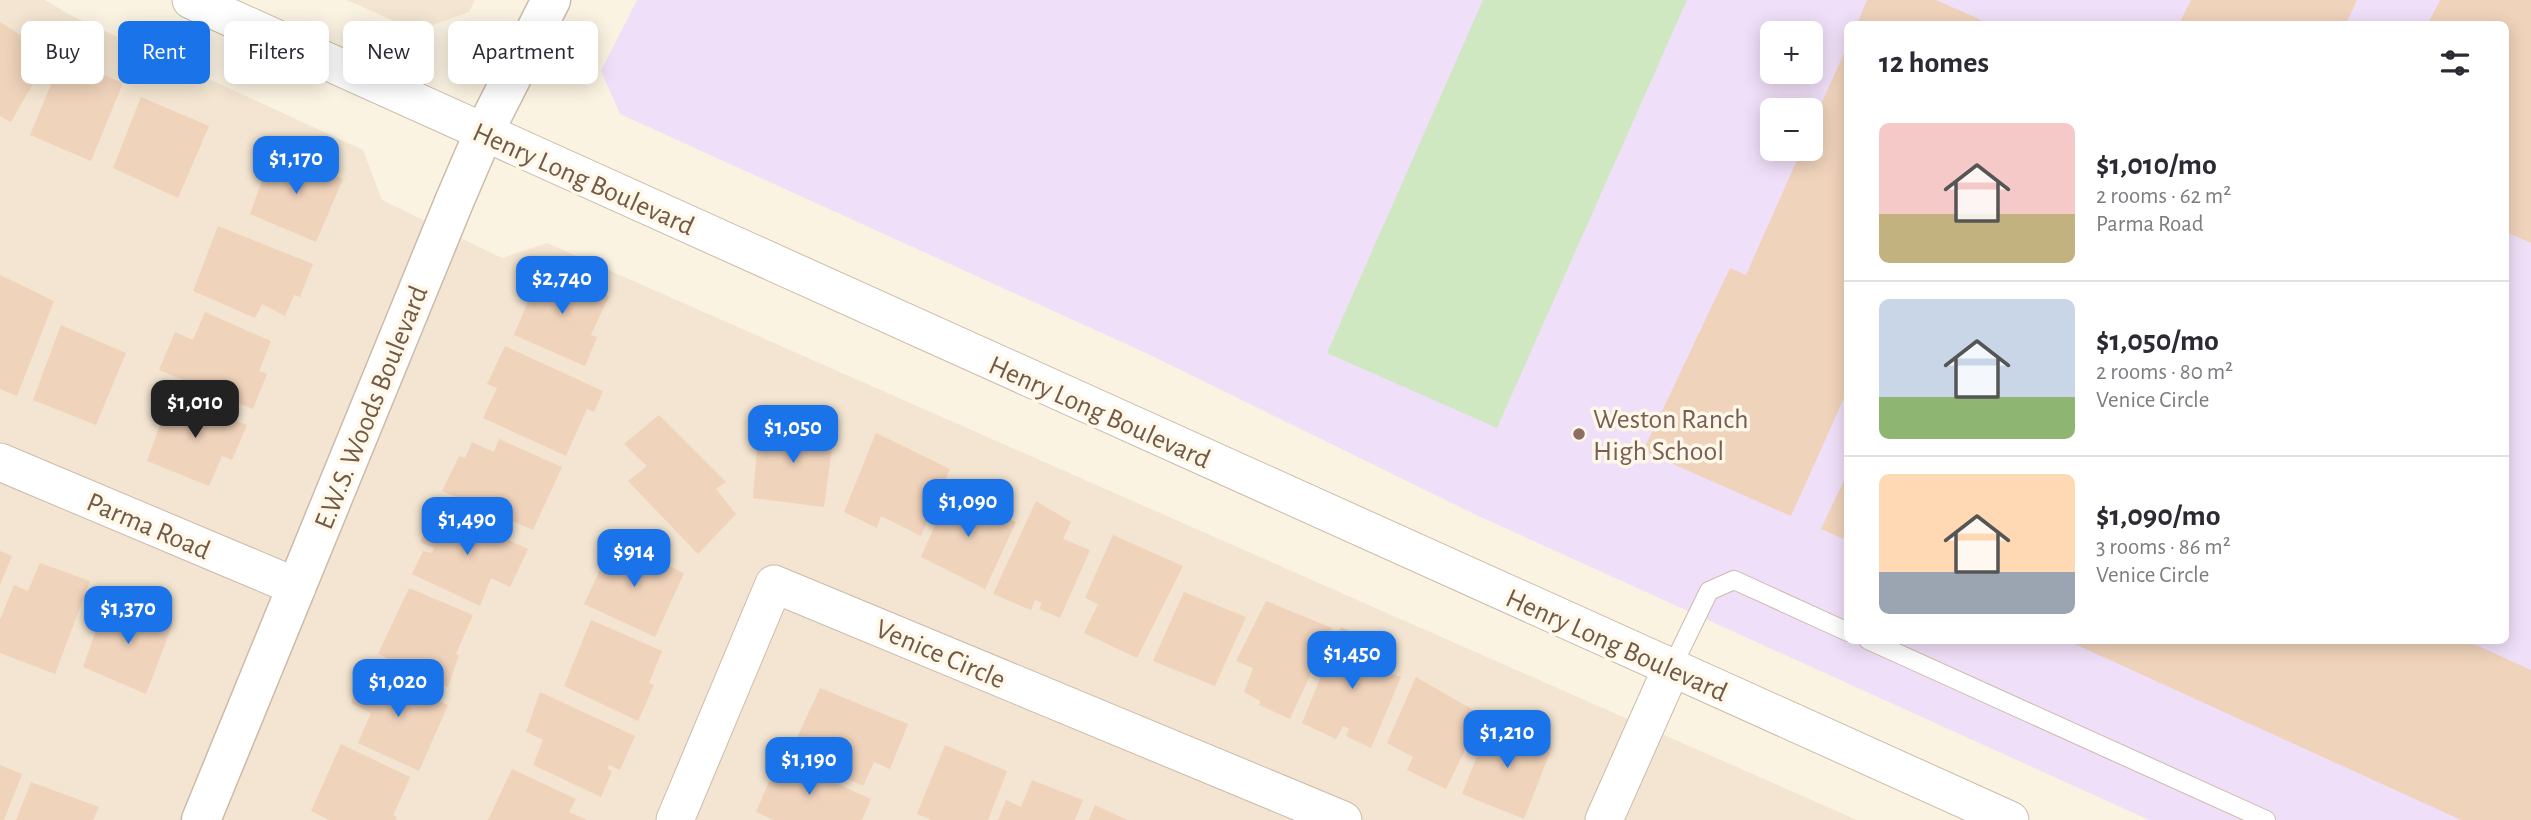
<!DOCTYPE html>
<meta charset="utf-8">
<style>
body{margin:0;font-family:"Alegreya Sans",sans-serif;background:#f7f7f7;color:#2b2b33;height:100vh;display:flex;flex-direction:column;font-size:26px;white-space:nowrap}
*{box-sizing:border-box;margin:0}
p{font-size:23px;color:#7c7c81}
.icon{flex:none;width:38px;height:38px;fill:none;stroke:currentColor;stroke-width:2;stroke-linecap:round;stroke-linejoin:round}
.map{position:relative;flex:1;overflow:hidden}
.side{position:absolute;left:1844px;top:21px;width:665px;height:623px;display:flex;flex-direction:column;background:#fff;border-radius:10px;box-shadow:0 4px 18px #0003}
.side>*{flex:none}
.banner{position:absolute;left:21px;top:21px;width:665px;height:63px;display:flex;gap:14px}
.controls{position:absolute;left:1760px;top:21px;display:grid;gap:14px}
.controls a{display:grid;place-items:center;width:63px;height:63px;border-radius:10px;background:#fff;box-shadow:0 4px 18px #0003;font-size:35px}
.price{position:absolute;translate:-50% -60px;padding:0 16px;border-radius:14px;background:#1a73e8;color:#fff;font-size:23px;line-height:46px;filter:drop-shadow(0 2px 4px #0008)}
.price::after{content:'';position:absolute;left:50%;top:42px;width:21px;height:16px;margin-left:-10px;background:inherit;clip-path:polygon(0 0,100% 0,50% 100%)}
.price.current{background:#222;color:#fff}
ul{padding:0;list-style:none}
li{display:flex;align-items:center;gap:21px;height:175px;padding:0 35px}
li+li{border-top:2px solid #e1e1e2}
li span{display:grid;place-items:center;flex:none;width:196px;height:140px;border-radius:10px;color:#555}
li>.icon{margin-inline-start:auto}
span .icon{width:84px;height:84px;fill:#fffc;stroke-width:1}
li b{font-size:30px}
h2{display:flex;justify-content:space-between;align-items:center;height:84px;padding:0 35px;font-size:30px}
.tag{padding:0 24px;border-radius:10px;background:#fff;box-shadow:0 4px 18px #0003;font-size:24px;line-height:63px}
.tag.current{background:#1a73e8;color:#fff}
.map>svg:first-child{display:block}
.residential{fill:#f3e5d1}
.education{fill:#f0dff8;fill-rule:evenodd}
.green{fill:#cfe8c1}
.building{fill:#f0d3bb}
.lines{fill:none;stroke-linecap:round;stroke-linejoin:round}
.service-casing{stroke:#ccbba9;stroke-width:20}
.minor-casing{stroke:#ccbba9;stroke-width:39}
.tertiary-casing{stroke:#ccbba9;stroke-width:41}
.service{stroke:#fff;stroke-width:18}
.minor{stroke:#fff;stroke-width:37}
.tertiary{stroke:#fff;stroke-width:38}
.education-dot{fill:#8d6e63;stroke:#fff7e8;stroke-width:2.5}
.labels{text-anchor:middle;stroke-width:7;stroke-linejoin:round;paint-order:stroke}
.street-label{font-size:28px;fill:#725a49;stroke:#fff7e8}
.education-label{font-size:28px;fill:#785e54;stroke:#fff7e8;text-anchor:start}
</style>
<div class="map">
<svg width="2531" height="820" viewBox="0 0 2531 820">
<rect width="100%" height="100%" fill="#fbf3e2"/>
<g class="residential">
<path d="M0,0H45L70,15L363,150L382,200L502,258L547,243L1857,820H0Z"/>
<path d="M347,0H475L469,12L416,31Z"/>
</g>
<path class="education" d="M637,0H2531V820H2149L1474,514L1148,354L620,114L601,71ZM1848,24H2506V640H1848ZM1773,33H1811V72H1773ZM1773,110H1811V149H1773Z"/>
<path class="green" d="M1483,0H1687L1497,428L1327,353Z"/>
<g class="building">
<path d="M1867,0H1936L1990,24H1857Z"/>
<path d="M2191,0H2357L2346,24H2179Z"/>
<path d="M2440,0H2531V243L2506,232V24H2428Z"/>
<path d="M0,22L50,54L11,122L0,116Z"/>
<path d="M1848,44V389L1791,516L1643,451L1730,268L1746,275L1802,149H1811V127Z"/>
<path d="M90,69L123,83L91,161L30,135L57,70L85,81Z"/>
<path d="M141,97L209,126L178,198L113,168Z"/>
<path d="M273,150L343,179L316,242L250,214Z"/>
<path d="M218,226L313,264L300,297L294,295L285,316L262,304L255,318L193,291Z"/>
<path d="M542,267L609,296L591,335L597,337L585,366L514,335Z"/>
<path d="M0,275L54,301L17,396L0,389Z"/>
<path d="M205,312L271,341L259,371L267,374L253,409L159,370L175,332L193,340Z"/>
<path d="M61,325L126,353L96,425L33,400Z"/>
<path d="M505,346L603,391L594,412L587,409L566,456L483,418L497,388L487,384Z"/>
<path d="M171,395L247,425L232,460L222,456L209,486L147,461Z"/>
<path d="M659,415L726,482L716,489L736,514L698,554L628,481L647,466L624,444Z"/>
<path d="M759,426L834,432L824,507L753,498Z"/>
<path d="M876,433L950,469L921,536L881,516L877,528L844,512Z"/>
<path d="M499,439L562,467L533,530L442,491L459,456L465,458L472,442L494,452Z"/>
<path d="M1848,472V541L1821,529Z"/>
<path d="M951,489L1016,522L985,589L921,557Z"/>
<path d="M1036,501L1071,522L1063,539L1090,550L1060,618L1039,609L1042,603L1035,600L1031,610L993,594Z"/>
<path d="M437,507L528,549L510,587L491,578L480,606L412,574L423,551L432,553L434,548L420,542Z"/>
<path d="M1113,535L1183,566L1137,658L1084,633L1098,604L1085,598Z"/>
<path d="M614,540L684,573L655,637L584,604Z"/>
<path d="M0,551L12,556L0,585Z"/>
<path d="M40,563L90,581L55,674L0,653V620L14,585L28,591Z"/>
<path d="M409,588L473,615L456,654L459,655L448,687L378,654Z"/>
<path d="M1184,592L1246,617L1215,686L1153,661Z"/>
<path d="M107,599L173,623L146,694L83,667Z"/>
<path d="M1266,601L1332,628L1290,719L1259,705L1260,701L1244,692L1253,668L1236,661Z"/>
<path d="M591,620L662,651L649,683L654,685L638,721L564,686Z"/>
<path d="M1341,627L1383,647L1375,667L1401,677L1371,748L1346,736L1349,729L1343,726L1336,739L1302,723Z"/>
<path d="M2066,640H2465L2531,670V820H2461Z"/>
<path d="M364,669L448,705L419,771L358,743L371,713L351,703Z"/>
<path d="M1416,677L1482,715L1446,789L1407,770L1413,757L1387,743Z"/>
<path d="M820,688L908,724L890,769L874,762L863,786L790,753Z"/>
<path d="M540,692L635,736L620,770L609,765L607,769L612,771L601,797L533,765L543,740L526,732Z"/>
<path d="M1491,721L1552,747L1524,819L1462,794Z"/>
<path d="M341,744L410,777L393,816L397,817L396,820H329L311,811Z"/>
<path d="M945,745L1007,771L988,820H931L917,814Z"/>
<path d="M779,758L871,799L862,820H773L756,812Z"/>
<path d="M0,765L22,774L4,820H0Z"/>
<path d="M512,769L576,799L569,812L587,820H488Z"/>
<path d="M1032,780L1083,800L1075,820H998L1006,800L1021,807Z"/>
<path d="M31,782L99,807L93,820H16Z"/>
<path d="M1095,805L1127,820H1089Z"/>
</g>
<g class="lines">
<g class="service-casing">
<g id="service">
<path d="M1868,640L2266,820"/>
<path d="M1672,667L1709,591L1734,580L1848,632"/>
</g>
</g>
<g class="minor-casing">
<g id="minor">
<path d="M191,0L2010,820"/>
<path d="M0,462L297,587"/>
<path d="M675,820L774,584L1343,820"/>
<path d="M1604,820L1672,667"/>
</g>
</g>
<g class="tertiary-casing">
<path id="tertiary" d="M201,820L454,202L484,132L551,0"/>
</g>
<use href="#service" class="service"/>
<use href="#minor" class="minor"/>
<use href="#tertiary" class="tertiary"/>
</g>
<circle class="education-dot" cx="1579" cy="434" r="7"/>
<g class="labels">
<g class="street-label">
<text transform="translate(584 178) rotate(24)" y="10">Henry Long Boulevard</text>
<text transform="translate(370 407) rotate(-68)" y="10">E.W.S. Woods Boulevard</text>
<text transform="translate(1100 411) rotate(24)" y="10">Henry Long Boulevard</text>
<text transform="translate(149 525) rotate(23)" y="10">Parma Road</text>
<text transform="translate(1617 644) rotate(24)" y="10">Henry Long Boulevard</text>
<text transform="translate(941 653) rotate(23)" y="10">Venice Circle</text>
</g>
<g class="education-label">
<text x="1593" y="428">Weston Ranch<tspan x="1593" dy="32">High School</tspan></text>
</g>
</g>
</svg>
<div class="controls">
<a>+</a>
<a>−</a>
</div>
<b class="price" style="left:296px;top:196px">$1,170</b>
<b class="price" style="left:562px;top:316px">$2,740</b>
<b class="price current" style="left:195px;top:440px">$1,010</b>
<b class="price" style="left:793px;top:465px">$1,050</b>
<b class="price" style="left:968px;top:539px">$1,090</b>
<b class="price" style="left:467px;top:557px">$1,490</b>
<b class="price" style="left:634px;top:589px">$914</b>
<b class="price" style="left:128px;top:646px">$1,370</b>
<b class="price" style="left:1352px;top:691px">$1,450</b>
<b class="price" style="left:398px;top:719px">$1,020</b>
<b class="price" style="left:1507px;top:770px">$1,210</b>
<b class="price" style="left:809px;top:797px">$1,190</b>
<div class="banner">
<a class="tag">Buy</a>
<a class="tag current">Rent</a>
<a class="tag">Filters</a>
<a class="tag">New</a>
<a class="tag">Apartment</a>
</div>
<section class="side">
<h2>12 homes<svg class="icon" aria-label="filters" viewBox="0 0 24 24"><path d="M4 7h16M4 17h16"/><circle cx="9" cy="7" r="2"/><circle cx="15" cy="17" r="2"/></svg></h2>
<ul>
<li><span style="background:linear-gradient(#f6c9c9 65%,#c2b280 0)"><svg class="icon" aria-label="home" viewBox="0 0 24 24"><path d="M3 11l9-7 9 7M6 9v11h12V9"/></svg></span><div><b>$1,010/mo</b><p>2 rooms · 62 m²</p><p>Parma Road</p></div></li>
<li><span style="background:linear-gradient(#c9d6e8 70%,#8fb573 0)"><svg class="icon" aria-label="home" viewBox="0 0 24 24"><path d="M3 11l9-7 9 7M6 9v11h12V9"/></svg></span><div><b>$1,050/mo</b><p>2 rooms · 80 m²</p><p>Venice Circle</p></div></li>
<li><span style="background:linear-gradient(#ffd9b3 70%,#9aa5b1 0)"><svg class="icon" aria-label="home" viewBox="0 0 24 24"><path d="M3 11l9-7 9 7M6 9v11h12V9"/></svg></span><div><b>$1,090/mo</b><p>3 rooms · 86 m²</p><p>Venice Circle</p></div></li>
</ul>
</section>
</div>
